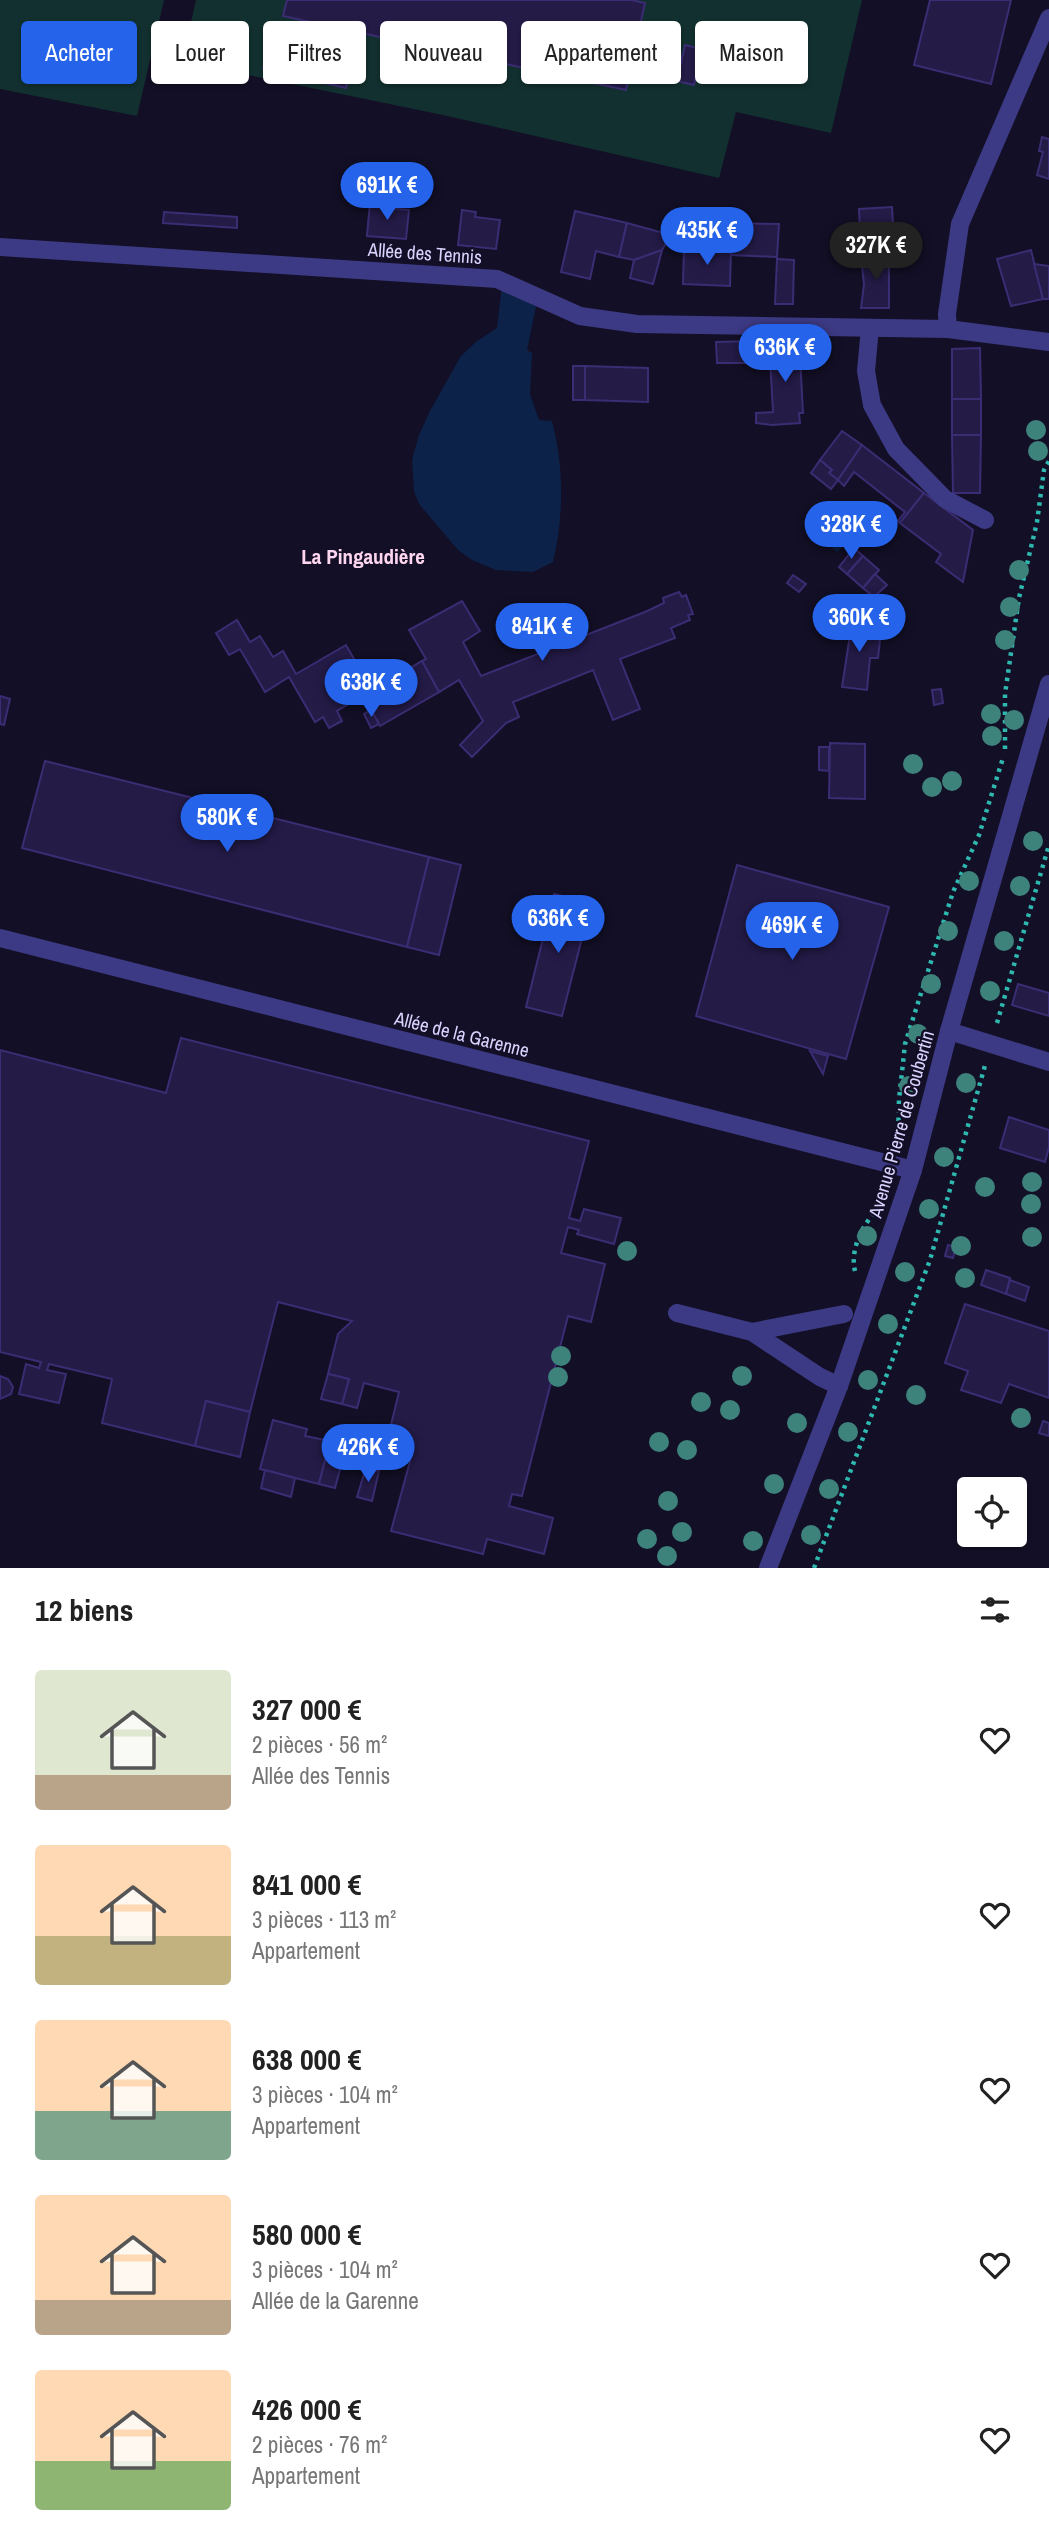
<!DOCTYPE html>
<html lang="fr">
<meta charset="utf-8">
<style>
body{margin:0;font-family:"Archivo Narrow",sans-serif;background:#f2f2f2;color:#222;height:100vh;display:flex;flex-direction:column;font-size:26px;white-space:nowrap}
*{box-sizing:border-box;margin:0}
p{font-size:23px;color:#767676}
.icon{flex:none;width:38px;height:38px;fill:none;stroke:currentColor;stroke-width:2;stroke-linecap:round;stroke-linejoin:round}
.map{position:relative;height:1568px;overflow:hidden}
.side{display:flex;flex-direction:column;background:#fff;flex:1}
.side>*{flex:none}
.top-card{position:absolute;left:21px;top:21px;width:1008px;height:63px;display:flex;gap:14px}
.buttons{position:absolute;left:957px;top:1477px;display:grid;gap:14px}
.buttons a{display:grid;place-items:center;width:70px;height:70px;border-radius:7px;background:#fff;box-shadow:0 2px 5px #0004;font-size:35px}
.price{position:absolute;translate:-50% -60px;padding:0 16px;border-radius:24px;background:#2563eb;color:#fff;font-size:23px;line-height:46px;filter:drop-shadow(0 2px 4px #0008)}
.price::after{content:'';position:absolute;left:50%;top:42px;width:21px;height:16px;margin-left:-10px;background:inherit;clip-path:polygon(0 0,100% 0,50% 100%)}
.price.active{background:#222;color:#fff}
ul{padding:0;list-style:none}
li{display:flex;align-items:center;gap:21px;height:175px;padding:0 35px}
li span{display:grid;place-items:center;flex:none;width:196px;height:140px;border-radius:7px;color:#555}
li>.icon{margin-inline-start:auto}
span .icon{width:84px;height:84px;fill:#fffc;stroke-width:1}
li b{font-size:30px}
h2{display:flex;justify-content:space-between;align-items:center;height:84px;padding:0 35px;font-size:30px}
.tag{padding:0 24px;border-radius:7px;background:#fff;box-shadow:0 2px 5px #0004;font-size:24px;line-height:63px}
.tag.active{background:#2563eb;color:#fff}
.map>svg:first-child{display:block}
.green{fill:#12302f}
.water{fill:#0c2248}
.building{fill:#241b47;stroke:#3b2d73;stroke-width:2}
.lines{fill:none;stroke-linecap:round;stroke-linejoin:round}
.path{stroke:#2fb8b0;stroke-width:4.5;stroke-dasharray:3.5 5;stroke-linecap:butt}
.minor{stroke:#3d3a85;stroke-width:18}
.tree{fill:#3d827b}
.labels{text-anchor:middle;stroke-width:5;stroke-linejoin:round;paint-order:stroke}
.street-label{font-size:19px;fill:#d9d4ff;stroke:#130f26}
.neighbourhood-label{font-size:21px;font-weight:bold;fill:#ffd6f0;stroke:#130f26}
</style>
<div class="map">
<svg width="1049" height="1568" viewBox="0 0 1049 1568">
<rect width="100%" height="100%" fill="#130f26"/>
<g class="green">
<path d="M0,0H164L137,116L0,89Z"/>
<path d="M196,0H862L831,133L736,112L719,178L443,115L219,69L222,58L185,49Z"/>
</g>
<g class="water">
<path d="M502,286L537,302L527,350L532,353L530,394L539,420L552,421C564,466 564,517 553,562L533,572L496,570L472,560L458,550L419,504L414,491L412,460L419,435L430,411L461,356L477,341L497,328Z"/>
<path d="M824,519L849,540L837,552L813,531Z"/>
</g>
<g class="building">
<path d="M287,0H631L645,3L626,90L283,16Z"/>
<path d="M930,0H1011L991,84L914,65Z"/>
<path d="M685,45L702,49L694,85L677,81Z"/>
<path d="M268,47L351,65L346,88L263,69Z"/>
<path d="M1042,137L1049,139V179L1037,175L1043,152L1039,151Z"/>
<path d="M370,202H384V208L409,210L406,239L367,236Z"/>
<path d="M892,207L895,255L861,257L859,209Z"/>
<path d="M462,210L476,212L475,217L500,220L496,249L458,245Z"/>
<path d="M575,211L627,223L619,257L596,251L590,279L561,272Z"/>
<path d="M164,212L237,217V228L163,223Z"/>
<path d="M627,223L671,235L662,250L634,260L619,257Z"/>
<path d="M732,223L779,224L777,257L731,255Z"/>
<path d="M684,249L731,250L730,286L683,284Z"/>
<path d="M662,250L653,284L630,278L634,260Z"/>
<path d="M1031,250L1043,299L1011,306L997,259Z"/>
<path d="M889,255V308H861L864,284L861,257Z"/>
<path d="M777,259L794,260L793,304H775Z"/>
<path d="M1034,264L1049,266V299H1043Z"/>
<path d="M799,338L803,413H799L800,423L772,425L756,423V413L773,412L769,340Z"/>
<path d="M751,341L752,363H717L716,342Z"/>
<path d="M980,348L981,399H952V349Z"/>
<rect x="573" y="366" width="12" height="34"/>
<path d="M585,366L648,368V402L585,400Z"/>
<rect x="952" y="399" width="29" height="36"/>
<path d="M842,431L862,445L838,480L829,473L832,470L820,460Z"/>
<path d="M952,435H981L980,493H953Z"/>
<path d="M862,445L924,493L900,523L898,521L905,512L854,472L844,486L838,480Z"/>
<path d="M820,460L832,470L829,473L838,480L831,489L811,473Z"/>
<path d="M924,493L973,530L963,582L936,562L941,554L900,523Z"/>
<path d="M854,548L863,556L847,574L839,567Z"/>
<path d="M863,556L879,570L863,588L847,574Z"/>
<path d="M875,574L887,585L874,597L863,588Z"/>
<path d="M793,575L806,584L799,592L787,583Z"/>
<path d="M679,592L682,597L686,595L693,614L688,615L690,620L671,628L675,638L620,659L640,709L613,720L593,670L513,702L519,717L506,723L472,757L460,745L483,721L459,680L439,692L422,661L426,659L409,630L462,601L480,631L463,642L481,676L645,612L664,603L663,598Z"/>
<path d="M860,614L873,632V639L880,640L878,658H870L867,690L842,687L850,635L844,628Z"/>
<path d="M237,620L250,642L260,636L273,657L283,651L296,674L346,645L372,690L337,711L342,721L329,728L323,717L315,722L289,677L265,692L240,649L229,655L216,633Z"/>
<path d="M422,661L439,692L380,726L363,696Z"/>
<path d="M941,689L943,703L934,705L932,690Z"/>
<path d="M0,696L10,699L4,725L0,724Z"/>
<path d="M371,710L379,724L371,728L364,714Z"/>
<path d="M830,743L865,744V799L829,798Z"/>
<path d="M819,747H829V771L819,770Z"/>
<path d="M45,761L429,857L407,947L22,848Z"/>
<path d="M429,857L461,865L439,955L407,947Z"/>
<path d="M737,865L889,907L846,1059L696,1016Z"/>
<path d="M554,894L591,903L562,1016L526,1007Z"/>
<path d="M1018,984L1049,993V1016L1012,1005Z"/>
<path d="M181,1038L589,1141L569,1218L580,1221L584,1209L621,1218L614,1244L577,1234L579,1230L568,1227L561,1253L605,1264L591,1322L568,1316L522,1496L512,1494L509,1506L553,1518L544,1554L487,1539L483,1554L391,1531L412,1454L373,1443L376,1425L390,1429L399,1392L364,1383L357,1408L342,1404L349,1379L328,1374L338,1334L352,1321L278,1302L250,1412L206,1401L195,1446L102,1423L112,1379L49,1364L47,1370L66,1374L59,1403L19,1394L26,1364L39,1368L41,1362L0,1352V1050L166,1093Z"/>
<path d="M810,1051L828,1056L823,1074Z"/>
<path d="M1009,1117L1049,1130V1147L1045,1162L1000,1148Z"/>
<path d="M948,1245L956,1247L953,1258L945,1256Z"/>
<path d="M986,1270L1010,1278L1006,1294L981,1285Z"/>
<path d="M1010,1280L1029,1287L1025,1301L1006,1294Z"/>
<path d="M965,1304L1049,1331V1398L1009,1384L1001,1403L961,1390L968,1371L945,1363Z"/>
<path d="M328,1374L349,1379L342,1404L321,1399Z"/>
<path d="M0,1376L8,1379L13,1387L11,1394L0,1399Z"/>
<path d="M206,1401L250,1412L240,1457L195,1446Z"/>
<path d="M273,1420L307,1429L305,1436L330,1441L319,1484L260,1469Z"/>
<path d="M1043,1421L1049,1423V1436L1039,1433Z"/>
<path d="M330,1441L346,1446L335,1488L319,1484Z"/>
<path d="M366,1467L379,1471L372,1501L357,1497Z"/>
<path d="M265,1470L295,1478L291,1497L261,1488Z"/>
</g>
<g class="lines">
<g class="path">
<path d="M1005,749V694L1019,598L1037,522L1044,470L1049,461"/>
<path d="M997,1023L1049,845"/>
<path d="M898,1138L899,1100L905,1044L953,892L979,835L1003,758"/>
<path d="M855,1271C850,1251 861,1228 874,1213"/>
<path d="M814,1568L930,1260L986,1062"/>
</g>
<g class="minor">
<path d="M0,247L497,279L580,316L637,324L948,329L1049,342"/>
<path d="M870,328L866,371L872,405L896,449L945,499L985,520"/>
<path d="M948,329L947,314L960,224L1049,18"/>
<path d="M0,938L913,1170"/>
<path d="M949,1031L1049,1062"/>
<path d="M677,1313L752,1332L820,1377L839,1386"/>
<path d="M752,1332L844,1314"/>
<path d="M768,1568L839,1386L913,1170L949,1031L1049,684"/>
</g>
</g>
<g class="tree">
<circle cx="1036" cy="430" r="10"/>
<circle cx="1038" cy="451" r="10"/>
<circle cx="1019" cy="570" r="10"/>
<circle cx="1010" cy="607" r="10"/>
<circle cx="1005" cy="640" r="10"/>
<circle cx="991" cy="714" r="10"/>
<circle cx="1014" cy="720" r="10"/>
<circle cx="992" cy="736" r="10"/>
<circle cx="913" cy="764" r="10"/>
<circle cx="952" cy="781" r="10"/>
<circle cx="932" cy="787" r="10"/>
<circle cx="1033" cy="841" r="10"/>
<circle cx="969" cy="881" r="10"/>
<circle cx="1020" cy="886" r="10"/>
<circle cx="948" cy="931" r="10"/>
<circle cx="1004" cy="941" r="10"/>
<circle cx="931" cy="984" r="10"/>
<circle cx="990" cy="991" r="10"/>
<circle cx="918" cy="1034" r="10"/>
<circle cx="966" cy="1083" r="10"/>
<circle cx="909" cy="1086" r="10"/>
<circle cx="944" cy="1157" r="10"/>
<circle cx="1032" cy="1182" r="10"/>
<circle cx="985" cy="1187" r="10"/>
<circle cx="1031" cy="1204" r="10"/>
<circle cx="929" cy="1209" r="10"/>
<circle cx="867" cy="1236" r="10"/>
<circle cx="1032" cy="1237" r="10"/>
<circle cx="961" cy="1246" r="10"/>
<circle cx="627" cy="1251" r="10"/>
<circle cx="905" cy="1272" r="10"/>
<circle cx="965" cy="1278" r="10"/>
<circle cx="888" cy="1324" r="10"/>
<circle cx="561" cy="1356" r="10"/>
<circle cx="742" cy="1376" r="10"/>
<circle cx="558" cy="1377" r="10"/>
<circle cx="868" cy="1380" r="10"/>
<circle cx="916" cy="1395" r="10"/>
<circle cx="701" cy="1402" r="10"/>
<circle cx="730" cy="1410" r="10"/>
<circle cx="1021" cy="1418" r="10"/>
<circle cx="797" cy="1423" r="10"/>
<circle cx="848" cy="1432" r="10"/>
<circle cx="659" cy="1442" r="10"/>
<circle cx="687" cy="1450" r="10"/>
<circle cx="774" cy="1484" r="10"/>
<circle cx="829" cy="1489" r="10"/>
<circle cx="668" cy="1501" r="10"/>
<circle cx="682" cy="1532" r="10"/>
<circle cx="811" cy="1535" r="10"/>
<circle cx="647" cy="1539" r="10"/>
<circle cx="753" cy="1541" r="10"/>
<circle cx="667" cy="1556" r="10"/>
</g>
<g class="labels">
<g class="street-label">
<text transform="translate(425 253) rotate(4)" y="7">Allée des Tennis</text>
<text transform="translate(462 1034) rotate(14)" y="7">Allée de la Garenne</text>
<text transform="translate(901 1124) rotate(-74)" y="7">Avenue Pierre de Coubertin</text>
</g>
<g class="neighbourhood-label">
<text x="363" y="564">La Pingaudière</text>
</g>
</g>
</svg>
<div class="buttons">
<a><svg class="icon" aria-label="locate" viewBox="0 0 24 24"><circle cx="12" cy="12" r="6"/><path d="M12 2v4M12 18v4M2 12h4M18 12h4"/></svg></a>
</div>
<b class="price" style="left:387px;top:222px">691K €</b>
<b class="price" style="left:707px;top:267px">435K €</b>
<b class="price active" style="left:876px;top:282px">327K €</b>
<b class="price" style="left:785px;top:384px">636K €</b>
<b class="price" style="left:851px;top:561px">328K €</b>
<b class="price" style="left:859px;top:654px">360K €</b>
<b class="price" style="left:542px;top:663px">841K €</b>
<b class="price" style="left:371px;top:719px">638K €</b>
<b class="price" style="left:227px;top:854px">580K €</b>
<b class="price" style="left:558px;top:955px">636K €</b>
<b class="price" style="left:792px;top:962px">469K €</b>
<b class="price" style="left:368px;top:1484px">426K €</b>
<div class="top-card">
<a class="tag active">Acheter</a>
<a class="tag">Louer</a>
<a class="tag">Filtres</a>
<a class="tag">Nouveau</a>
<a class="tag">Appartement</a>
<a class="tag">Maison</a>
</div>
</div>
<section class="side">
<h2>12 biens<svg class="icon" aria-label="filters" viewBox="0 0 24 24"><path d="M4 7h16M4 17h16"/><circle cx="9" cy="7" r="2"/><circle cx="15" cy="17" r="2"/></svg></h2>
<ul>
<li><span style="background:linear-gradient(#dfe7d0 75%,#b9a48a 0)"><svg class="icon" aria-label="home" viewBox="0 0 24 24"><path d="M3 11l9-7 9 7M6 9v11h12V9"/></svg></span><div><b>327 000 €</b><p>2 pièces · 56 m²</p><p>Allée des Tennis</p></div><svg class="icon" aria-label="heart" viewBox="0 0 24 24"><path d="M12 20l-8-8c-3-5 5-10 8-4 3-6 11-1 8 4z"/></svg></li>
<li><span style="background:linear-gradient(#ffd9b3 65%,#c2b280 0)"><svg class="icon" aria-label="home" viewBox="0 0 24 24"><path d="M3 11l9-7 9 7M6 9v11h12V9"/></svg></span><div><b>841 000 €</b><p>3 pièces · 113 m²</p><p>Appartement</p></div><svg class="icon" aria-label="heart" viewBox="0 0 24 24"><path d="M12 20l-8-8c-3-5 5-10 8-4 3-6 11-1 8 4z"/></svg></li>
<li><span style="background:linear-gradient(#ffd9b3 65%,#7fa58c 0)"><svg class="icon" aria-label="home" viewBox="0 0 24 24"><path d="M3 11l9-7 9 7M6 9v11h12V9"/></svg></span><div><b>638 000 €</b><p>3 pièces · 104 m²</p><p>Appartement</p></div><svg class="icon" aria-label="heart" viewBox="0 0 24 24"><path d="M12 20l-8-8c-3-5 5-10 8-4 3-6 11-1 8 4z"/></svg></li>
<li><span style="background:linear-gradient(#ffd9b3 75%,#b9a48a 0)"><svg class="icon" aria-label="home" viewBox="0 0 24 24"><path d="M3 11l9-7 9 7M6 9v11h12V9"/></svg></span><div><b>580 000 €</b><p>3 pièces · 104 m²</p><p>Allée de la Garenne</p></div><svg class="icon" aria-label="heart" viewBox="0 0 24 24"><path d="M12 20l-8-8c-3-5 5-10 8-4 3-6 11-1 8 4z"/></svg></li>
<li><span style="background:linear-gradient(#ffd9b3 65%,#8fb573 0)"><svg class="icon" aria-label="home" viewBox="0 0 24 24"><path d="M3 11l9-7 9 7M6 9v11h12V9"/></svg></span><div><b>426 000 €</b><p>2 pièces · 76 m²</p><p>Appartement</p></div><svg class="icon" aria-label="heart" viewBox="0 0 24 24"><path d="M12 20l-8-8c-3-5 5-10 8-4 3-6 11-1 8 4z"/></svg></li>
</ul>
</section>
